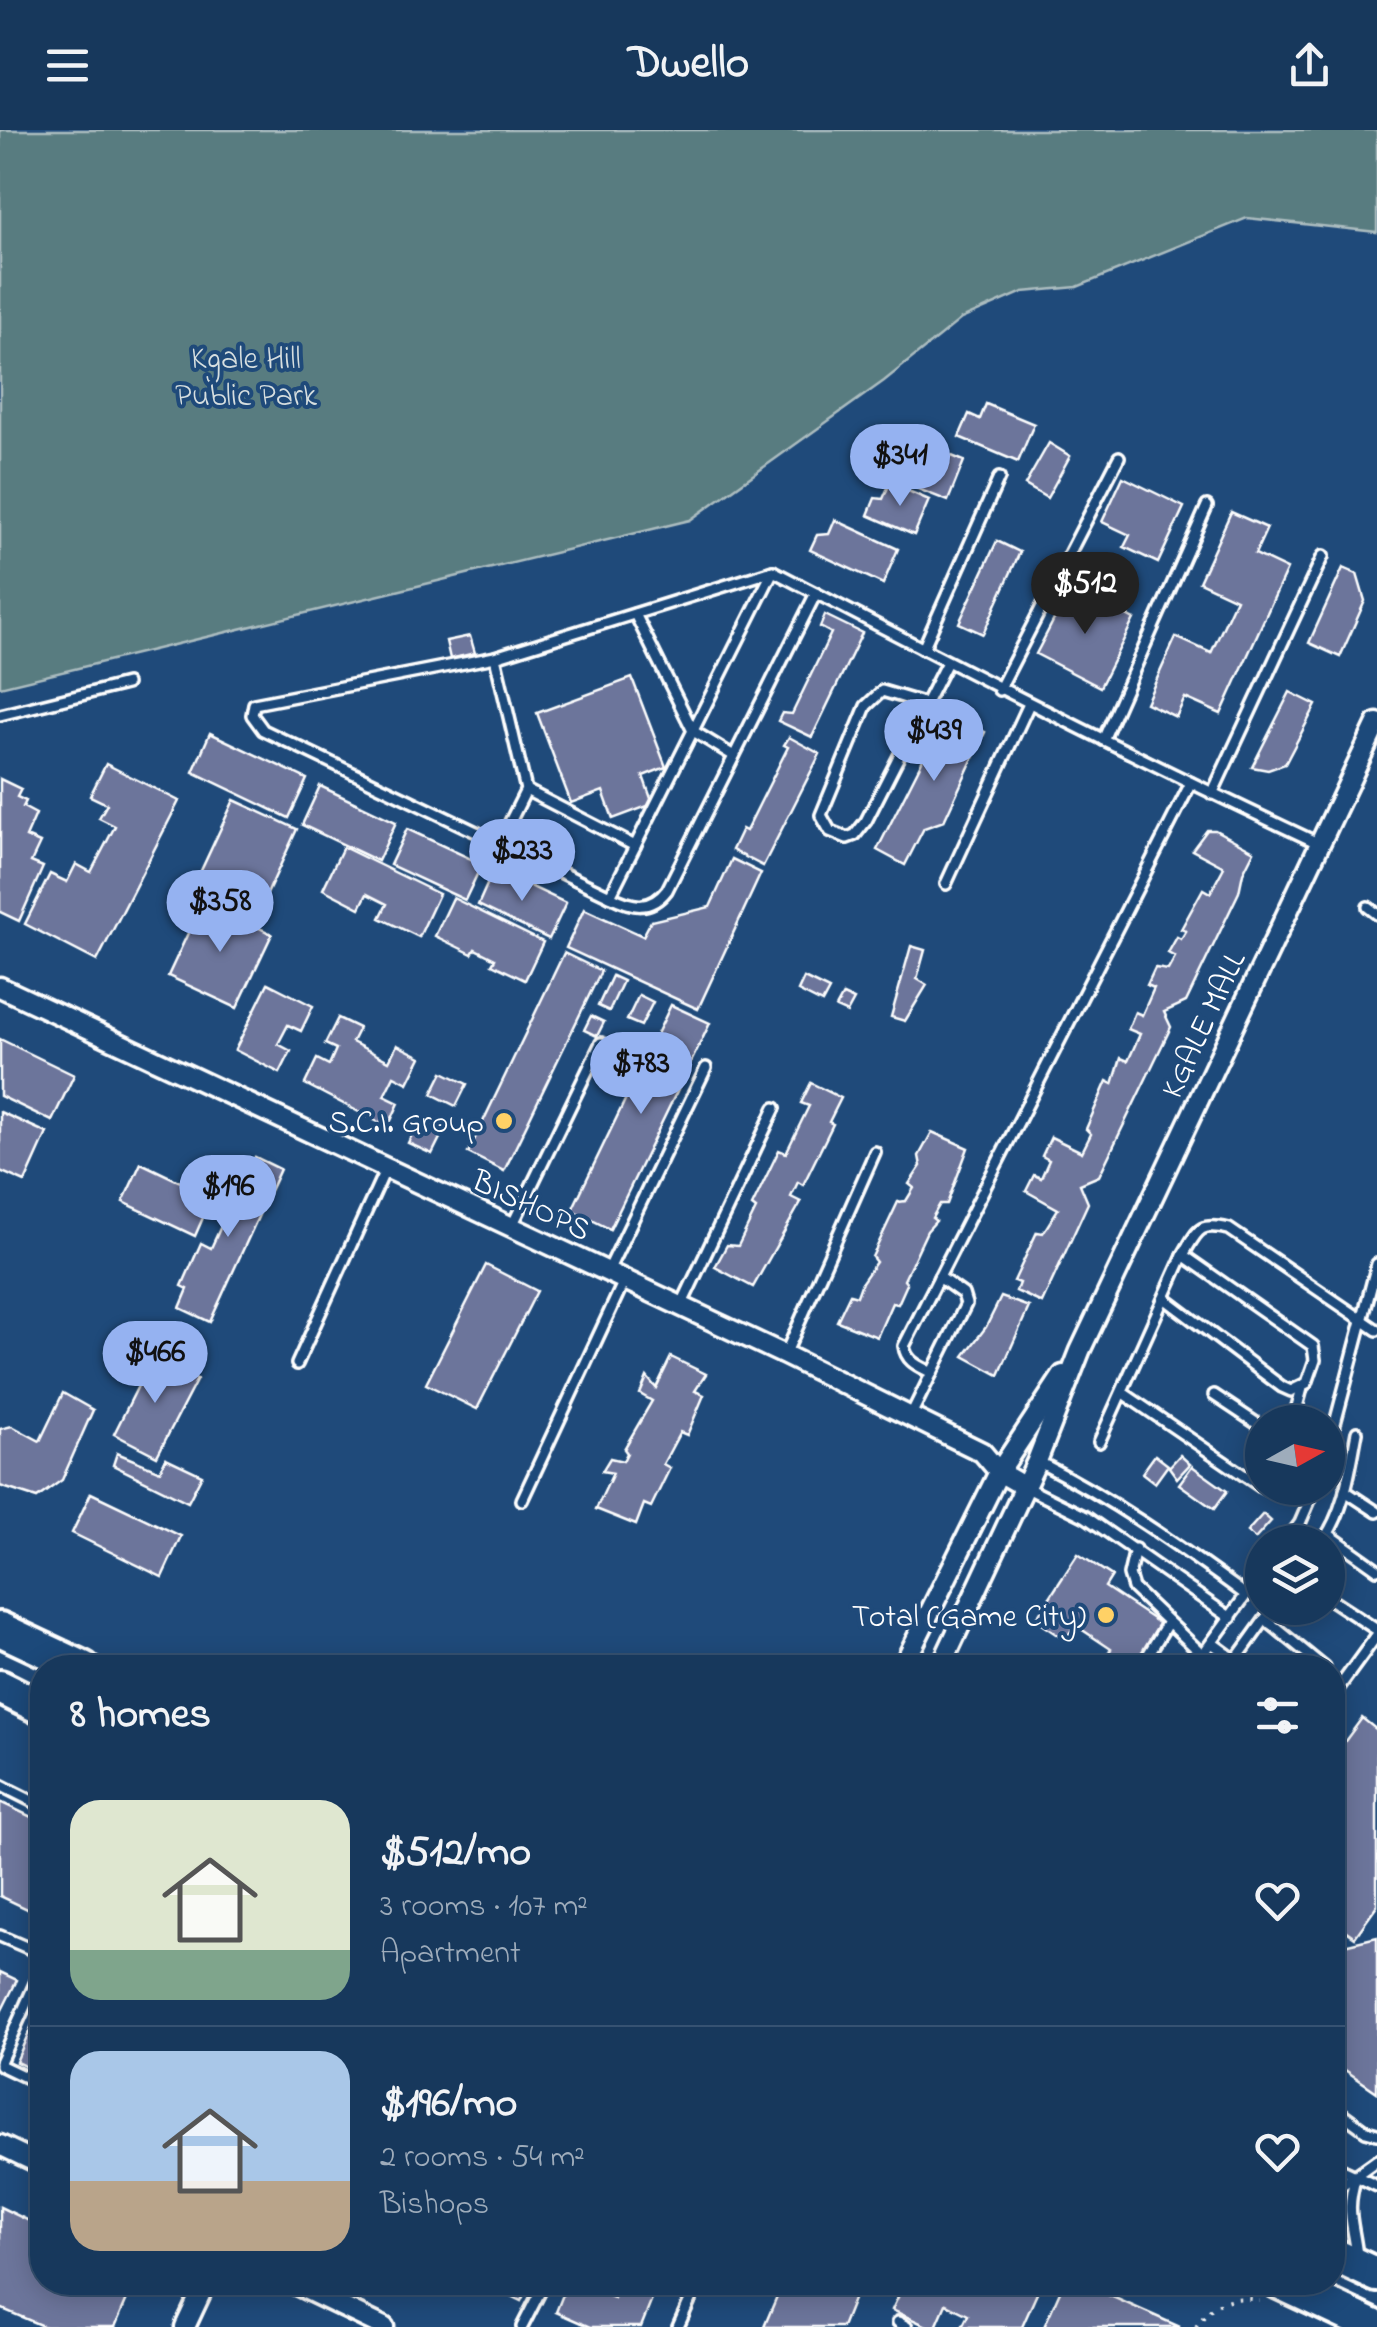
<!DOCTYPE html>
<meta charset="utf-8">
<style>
body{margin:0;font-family:"Indie Flower",sans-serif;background:#203f62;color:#f1f3f6;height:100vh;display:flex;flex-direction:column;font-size:38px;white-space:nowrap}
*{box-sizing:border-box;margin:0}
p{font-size:32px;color:#9eacbb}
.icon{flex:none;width:55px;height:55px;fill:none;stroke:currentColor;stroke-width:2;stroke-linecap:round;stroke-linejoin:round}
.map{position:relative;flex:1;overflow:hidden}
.sheet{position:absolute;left:30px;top:1525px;width:1315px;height:640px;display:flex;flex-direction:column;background:#17385c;border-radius:40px;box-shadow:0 5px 25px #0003,0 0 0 2px #365272}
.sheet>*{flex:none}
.needle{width:65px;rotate:82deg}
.controls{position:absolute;left:1245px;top:1275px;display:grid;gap:20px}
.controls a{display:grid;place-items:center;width:100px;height:100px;border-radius:50%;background:#17385c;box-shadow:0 5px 25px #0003,0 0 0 2px #365272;font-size:50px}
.price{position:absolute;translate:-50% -85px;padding:0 22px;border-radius:35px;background:#95b2f1;color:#111;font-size:32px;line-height:65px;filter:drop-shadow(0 2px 5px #0008)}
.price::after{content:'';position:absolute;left:50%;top:60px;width:30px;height:22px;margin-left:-15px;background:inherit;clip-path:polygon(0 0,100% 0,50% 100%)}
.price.current{background:#222;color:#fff}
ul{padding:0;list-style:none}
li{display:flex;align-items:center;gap:30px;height:250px;padding:0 40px}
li+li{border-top:2px solid #365272}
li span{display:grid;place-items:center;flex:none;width:280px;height:200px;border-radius:30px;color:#555}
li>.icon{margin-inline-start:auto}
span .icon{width:120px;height:120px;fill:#fffc;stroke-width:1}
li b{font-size:42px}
h2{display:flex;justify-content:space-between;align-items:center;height:120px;padding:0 40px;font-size:42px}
header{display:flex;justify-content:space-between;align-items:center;height:130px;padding:0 40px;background:#17385c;font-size:45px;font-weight:700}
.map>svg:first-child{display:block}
.green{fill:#597b80;stroke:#acbdc0;stroke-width:2.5}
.building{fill:#6c749b;stroke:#fff;stroke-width:2.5}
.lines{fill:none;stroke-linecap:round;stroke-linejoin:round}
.lane-casing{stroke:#fff;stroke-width:16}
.street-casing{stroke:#fff;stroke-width:25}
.highway-casing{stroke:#fff;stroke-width:40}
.path{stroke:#fff;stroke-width:4;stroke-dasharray:2.5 8;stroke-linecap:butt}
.lane{stroke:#1f4a7a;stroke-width:9}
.street{stroke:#1f4a7a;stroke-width:18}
.highway{stroke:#1f4a7a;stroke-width:32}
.poi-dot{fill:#ffd166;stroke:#1f4a7a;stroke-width:4}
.labels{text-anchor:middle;stroke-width:8;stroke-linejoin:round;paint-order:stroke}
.park-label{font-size:32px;fill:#d6dedf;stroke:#1f4a7a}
.street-label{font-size:32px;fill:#fff;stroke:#1f4a7a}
.poi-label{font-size:32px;fill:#fff;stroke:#1f4a7a;text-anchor:end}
</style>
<header><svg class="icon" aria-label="menu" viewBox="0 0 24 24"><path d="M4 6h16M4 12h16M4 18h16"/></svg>Dwello<svg class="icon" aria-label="share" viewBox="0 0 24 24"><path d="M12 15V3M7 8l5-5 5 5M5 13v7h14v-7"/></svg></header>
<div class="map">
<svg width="1377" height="2197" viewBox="0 0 1377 2197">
<rect width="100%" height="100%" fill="#1f4a7a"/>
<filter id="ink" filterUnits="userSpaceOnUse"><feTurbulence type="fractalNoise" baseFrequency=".01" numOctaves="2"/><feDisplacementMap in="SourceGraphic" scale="20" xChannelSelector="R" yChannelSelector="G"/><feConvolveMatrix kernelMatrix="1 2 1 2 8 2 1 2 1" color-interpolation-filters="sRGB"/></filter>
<g filter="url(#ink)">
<path class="green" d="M0,0H1377V102L1247,88L1077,157L1023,162L961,189L884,251L690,390L0,557Z"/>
<g class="building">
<path d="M986,274L1034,294L1018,332L959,307L969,284L980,289Z"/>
<path d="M1049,313L1070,326L1047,368L1025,355Z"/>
<path d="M930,317L964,331L948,371L908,355L916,335H923Z"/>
<path d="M1123,347L1184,377L1158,433L1124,417L1130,405L1102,392Z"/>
<path d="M890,353L929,370L914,405L868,385L875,368L883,369Z"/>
<path d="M1231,382L1267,398L1255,424L1287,439L1221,584L1185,568L1176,587L1146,573L1176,507L1211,523L1236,469L1199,452Z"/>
<path d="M835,390L898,419L883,454L810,420L817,405L829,404Z"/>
<path d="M997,411L1020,422L983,504L959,493Z"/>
<path d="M1343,438L1357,444L1365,471L1340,527L1309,513Z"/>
<path d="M1071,457L1134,489L1100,557L1036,524Z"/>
<path d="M825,485L862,503L812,607L778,591L782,583L792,584L831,503L820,497Z"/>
<path d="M470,506L475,523L450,529L446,511Z"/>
<path d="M632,548L666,637L643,646L653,674L613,689L603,661L571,673L537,583Z"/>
<path d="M1290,562L1316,575L1285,634L1268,640L1252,637Z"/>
<path d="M951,574L971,584L974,597L985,602L944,691L924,698L905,735L877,720Z"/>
<path d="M210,603L307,649L289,688L193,642Z"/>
<path d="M789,607L820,624L763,736L732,720L742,699L746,701L788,617L784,615Z"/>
<path d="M106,634L179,671L97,831L25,794L50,744L67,752L76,734L91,742L115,696L99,688L107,674L90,666Z"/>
<path d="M0,649L21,659L17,667L26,671L23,677L36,684L26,707L40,713L31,732L43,737L19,791L0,782Z"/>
<path d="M320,656L396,692L378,731L302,695Z"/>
<path d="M234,670L297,699L262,775L199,745Z"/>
<path d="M407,699L482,734L465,770L390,735Z"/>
<path d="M1207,700H1215L1254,721L1243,743L1239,762L1186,872L1164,882L1171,897L1099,1046L1080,1054L1088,1073L1042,1173L1016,1161L1019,1153L1014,1151L1037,1102L1043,1103L1058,1079L1026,1061L1034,1045L1041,1048L1049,1030L1042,1026L1051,1007L1082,1022L1091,1004L1086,999L1107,951L1113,954L1121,928L1128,931L1140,904L1128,899L1135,882L1142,885L1154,858L1147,855L1155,838L1168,840L1175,827L1168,823L1177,807L1181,809L1186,801L1181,799L1203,759L1210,763L1224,737L1192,720Z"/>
<path d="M343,717L439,764L419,807L380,788L387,774L367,764L360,778L323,759Z"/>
<path d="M732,729L761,743L698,879L566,818L584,779L643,806L651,791L710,777Z"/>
<path d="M494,739L566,773L549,809L478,775Z"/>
<path d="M453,768L543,812L525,850L492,834L495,829L475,819L472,824L435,806Z"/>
<path d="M203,771L272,804L237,878L168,846Z"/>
<path d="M911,816L925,820L917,849L927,855L905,891L891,887Z"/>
<path d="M564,823L601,841L504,1041L468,1023Z"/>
<path d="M612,846L623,851L609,881L598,876Z"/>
<path d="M804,848L829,860L822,873L798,861Z"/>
<path d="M268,853L313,876L301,901L288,895L278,914L291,921L280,943L235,920Z"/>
<path d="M639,865L653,872L641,896L627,890Z"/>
<path d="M843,865L854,870L847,883L836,878Z"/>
<path d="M671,875L710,893L610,1099L572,1080Z"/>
<path d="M591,886L604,892L597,906L584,900Z"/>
<path d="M338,888L359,898L352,912L389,931L397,915L421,927L408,953L394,946L384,966L399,973L388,997L305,954L317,929L329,935L336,919L325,914Z"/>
<path d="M0,909L74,945L52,991L0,966Z"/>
<path d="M443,942L467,954L456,976L432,964Z"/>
<path d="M811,953L841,968L829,992L833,994L803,1055L798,1052L791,1067L801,1072L753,1157L715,1137L727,1115L738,1116L756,1079L752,1076L779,1020L786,1023L809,976L801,973Z"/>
<path d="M0,982L47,1003L25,1052L0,1041Z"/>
<path d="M421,986L445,998L432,1024L408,1013Z"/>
<path d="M932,1002L968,1018L947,1074H940L932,1088L936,1091L927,1101L904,1150L907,1154L898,1174L892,1173L877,1207L837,1191L850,1164L857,1166L862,1152L876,1132L872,1127L898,1072L906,1071L914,1058L909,1054L921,1036L919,1026Z"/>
<path d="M255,1027L280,1039L210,1192L180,1178L188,1159L182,1156L201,1113L211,1118L228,1081L221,1079L238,1041L246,1045Z"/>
<path d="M141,1033L212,1067L195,1106L123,1072Z"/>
<path d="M486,1135L537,1161L477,1279L426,1254Z"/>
<path d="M1001,1167L1029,1177L999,1245L964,1226L986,1197Z"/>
<path d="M153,1226L197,1249L157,1326L114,1304Z"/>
<path d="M671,1227L706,1244L695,1261L704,1265L687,1305L680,1302L663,1334L670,1338L651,1377L644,1374L636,1395L596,1379L613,1343L602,1341L610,1328L623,1331L627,1323L624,1319L652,1271L640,1264L647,1247L656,1258Z"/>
<path d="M63,1263L93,1280L62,1350L37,1368L0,1356V1299L12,1296L40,1311Z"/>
<path d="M117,1323L160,1341L166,1328L202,1345L188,1372L113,1335Z"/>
<path d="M1155,1325L1168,1335L1155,1353L1142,1343Z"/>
<path d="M1180,1325L1190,1334L1177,1348L1169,1337Z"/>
<path d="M1192,1336L1227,1361L1214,1379L1179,1354Z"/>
<path d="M91,1363L181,1406L162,1447L72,1403Z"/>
<path d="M1263,1384L1271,1391L1255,1409L1247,1402Z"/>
<path d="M1078,1424L1112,1446L1105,1457L1162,1495L1134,1538H1099L1111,1519L1075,1495L1065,1510L1035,1490Z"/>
<path d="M1362,1588L1377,1600V1776L1355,1807L1332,1791V1629Z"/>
<path d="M0,1672L42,1692V1786L0,1766Z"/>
<path d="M1377,1807V1962L1332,1931V1827L1344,1815Z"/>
<path d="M0,1842L17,1850L0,1884Z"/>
<path d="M42,1872V1944L16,1932Z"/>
<path d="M0,2077L42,2097V2152H129L132,2157L115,2197H45L0,2178Z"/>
<path d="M482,2152H530L521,2171Z"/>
<path d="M568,2152H576L614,2168L621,2152H659L641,2197H590L556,2182Z"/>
<path d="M783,2152H820L854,2167L842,2197H764Z"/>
<path d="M905,2152H1042L1022,2197H962L968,2185L946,2174L936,2197H929L892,2180Z"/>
<path d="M1064,2152H1079L1180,2197H1044Z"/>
</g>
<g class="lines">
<g class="lane-casing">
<g id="lane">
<path d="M816,463L667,760C650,782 632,777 610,766L263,600L252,585L254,574L495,527L773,441C954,535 1135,628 1320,714"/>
<path d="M635,484L693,601L734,626"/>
<path d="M923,519L999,348"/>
<path d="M495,527L526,660L635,716"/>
<path d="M999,560L1119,327"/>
<path d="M926,574L882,561L866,576L821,685L830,701L847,708L855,705L866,691L947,532"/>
<path d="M0,585L126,554"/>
<path d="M1103,610L1207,376"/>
<path d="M1212,664L1323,426"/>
<path d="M499,714L526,660"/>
<path d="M946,754L1029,574"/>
<path d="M610,766L773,441"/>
<path d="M1368,777L1377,784"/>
<path d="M511,1098L601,913"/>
<path d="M607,1143L706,938"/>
<path d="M1164,1168L1282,1257L1291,1261L1307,1253L1315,1230L1313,1216L1183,1125"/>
<path d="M681,1176L775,978"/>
<path d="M785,1225L875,1022"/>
<path d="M297,1234L386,1038"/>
<path d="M932,1243C919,1236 906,1232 904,1216L1191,653"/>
<path d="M1123,1263L1261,1357L1270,1361L1274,1358"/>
<path d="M1214,1265L1262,1297"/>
<path d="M910,1287L966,1174L963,1164L939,1147"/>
<path d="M1293,1292L1302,1258"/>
<path d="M1099,1312L1183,1125C1198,1100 1198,1092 1229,1099L1377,1200"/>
<path d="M1328,1320L1377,1134"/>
<path d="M1037,1331C1112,1369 1178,1415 1246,1465"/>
<path d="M1025,1357L1086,1387L1231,1488"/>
<path d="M1345,1361L1377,1382"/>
<path d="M522,1370L624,1151"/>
<path d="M1328,1404L1377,1439"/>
<path d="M1286,1412L1300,1393L1315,1358"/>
<path d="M1322,1412C1345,1382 1350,1338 1357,1302"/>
<path d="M1135,1419L1129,1445L1133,1458L1203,1525"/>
<path d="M1328,1468L1377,1500"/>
<path d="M1265,1489L1325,1538"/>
<path d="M1212,1513L1246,1538"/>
<path d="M1140,1538L1168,1492"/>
<path d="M1193,1538L1262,1443"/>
<path d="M1230,1538L1273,1478"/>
<path d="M1332,1567L1377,1505"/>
<path d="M0,1655L42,1676"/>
<path d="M0,1806L42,1824"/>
<path d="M0,1932L42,1838"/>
<path d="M0,1935L42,1955"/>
<path d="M1332,1976L1366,2001L1377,2004"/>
<path d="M1332,2035L1377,2056"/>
<path d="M1356,2046C1345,2083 1353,2090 1357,2126"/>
<path d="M1332,2062L1377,2030"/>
<path d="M898,2192L907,2197"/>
<path d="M522,2197L545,2152"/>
<path d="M678,2197L698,2152"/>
</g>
</g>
<g class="street-casing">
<g id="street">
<path d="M0,857L785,1225L982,1322L999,1342L1025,1357"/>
<path d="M902,1538L999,1342L1063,1245"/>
<path d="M940,1538L1037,1331L1080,1221L1377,593"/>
<path d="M0,2015L42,2035"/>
<path d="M290,2152L384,2197"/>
<path d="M185,2197L206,2152"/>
</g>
</g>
<g class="highway-casing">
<g id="highway">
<path d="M0,1499L83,1538"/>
<path d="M0,1557L42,1578"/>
<path d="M1332,2124L1377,2145"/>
<path d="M1279,2152L1375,2197"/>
</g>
</g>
<path class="path" d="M1196,2197C1213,2172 1229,2165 1259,2170"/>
<use href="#lane" class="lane"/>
<use href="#street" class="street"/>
<use href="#highway" class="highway"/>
</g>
</g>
<g class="poi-dot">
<circle cx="504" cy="991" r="10"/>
<circle cx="1106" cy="1485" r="10"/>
</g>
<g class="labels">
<g class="park-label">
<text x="246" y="238">Kgale Hill<tspan x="246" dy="37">Public Park</tspan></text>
</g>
<g class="street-label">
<text transform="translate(1202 894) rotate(-65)" y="11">KGALE MALL</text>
<text transform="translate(532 1074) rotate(25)" y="11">BISHOPS</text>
</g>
<g class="poi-label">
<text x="484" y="1002">S.C.I. Group</text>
<text x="1086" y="1496">Total (Game City)</text>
</g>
</g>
</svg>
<div class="controls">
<a><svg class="needle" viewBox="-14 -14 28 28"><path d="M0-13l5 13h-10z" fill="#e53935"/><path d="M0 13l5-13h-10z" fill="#9eacbb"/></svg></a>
<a><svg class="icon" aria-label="layers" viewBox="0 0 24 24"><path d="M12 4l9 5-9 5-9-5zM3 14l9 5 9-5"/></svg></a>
</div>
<b class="price" style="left:900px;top:379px">$341</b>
<b class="price current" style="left:1085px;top:507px">$512</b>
<b class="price" style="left:934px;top:654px">$439</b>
<b class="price" style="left:522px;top:774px">$233</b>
<b class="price" style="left:220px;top:825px">$358</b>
<b class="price" style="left:641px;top:987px">$783</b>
<b class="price" style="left:228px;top:1110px">$196</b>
<b class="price" style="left:155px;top:1276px">$466</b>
<section class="sheet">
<h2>8 homes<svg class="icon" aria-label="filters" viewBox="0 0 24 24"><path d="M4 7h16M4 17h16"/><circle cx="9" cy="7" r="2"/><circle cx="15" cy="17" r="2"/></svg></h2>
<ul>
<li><span style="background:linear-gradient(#dfe7d0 75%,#7fa58c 0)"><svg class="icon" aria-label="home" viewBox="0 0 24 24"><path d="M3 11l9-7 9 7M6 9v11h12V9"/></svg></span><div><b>$512/mo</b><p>3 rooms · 107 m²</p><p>Apartment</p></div><svg class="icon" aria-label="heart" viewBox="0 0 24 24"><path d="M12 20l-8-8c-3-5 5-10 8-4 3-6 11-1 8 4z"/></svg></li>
<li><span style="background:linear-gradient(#a9c7e8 65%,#b9a48a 0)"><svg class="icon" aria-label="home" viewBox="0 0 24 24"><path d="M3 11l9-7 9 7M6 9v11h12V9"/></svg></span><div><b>$196/mo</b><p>2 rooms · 54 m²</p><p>Bishops</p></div><svg class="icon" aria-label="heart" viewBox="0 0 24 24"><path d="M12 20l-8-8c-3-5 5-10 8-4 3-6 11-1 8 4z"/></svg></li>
</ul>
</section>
</div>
